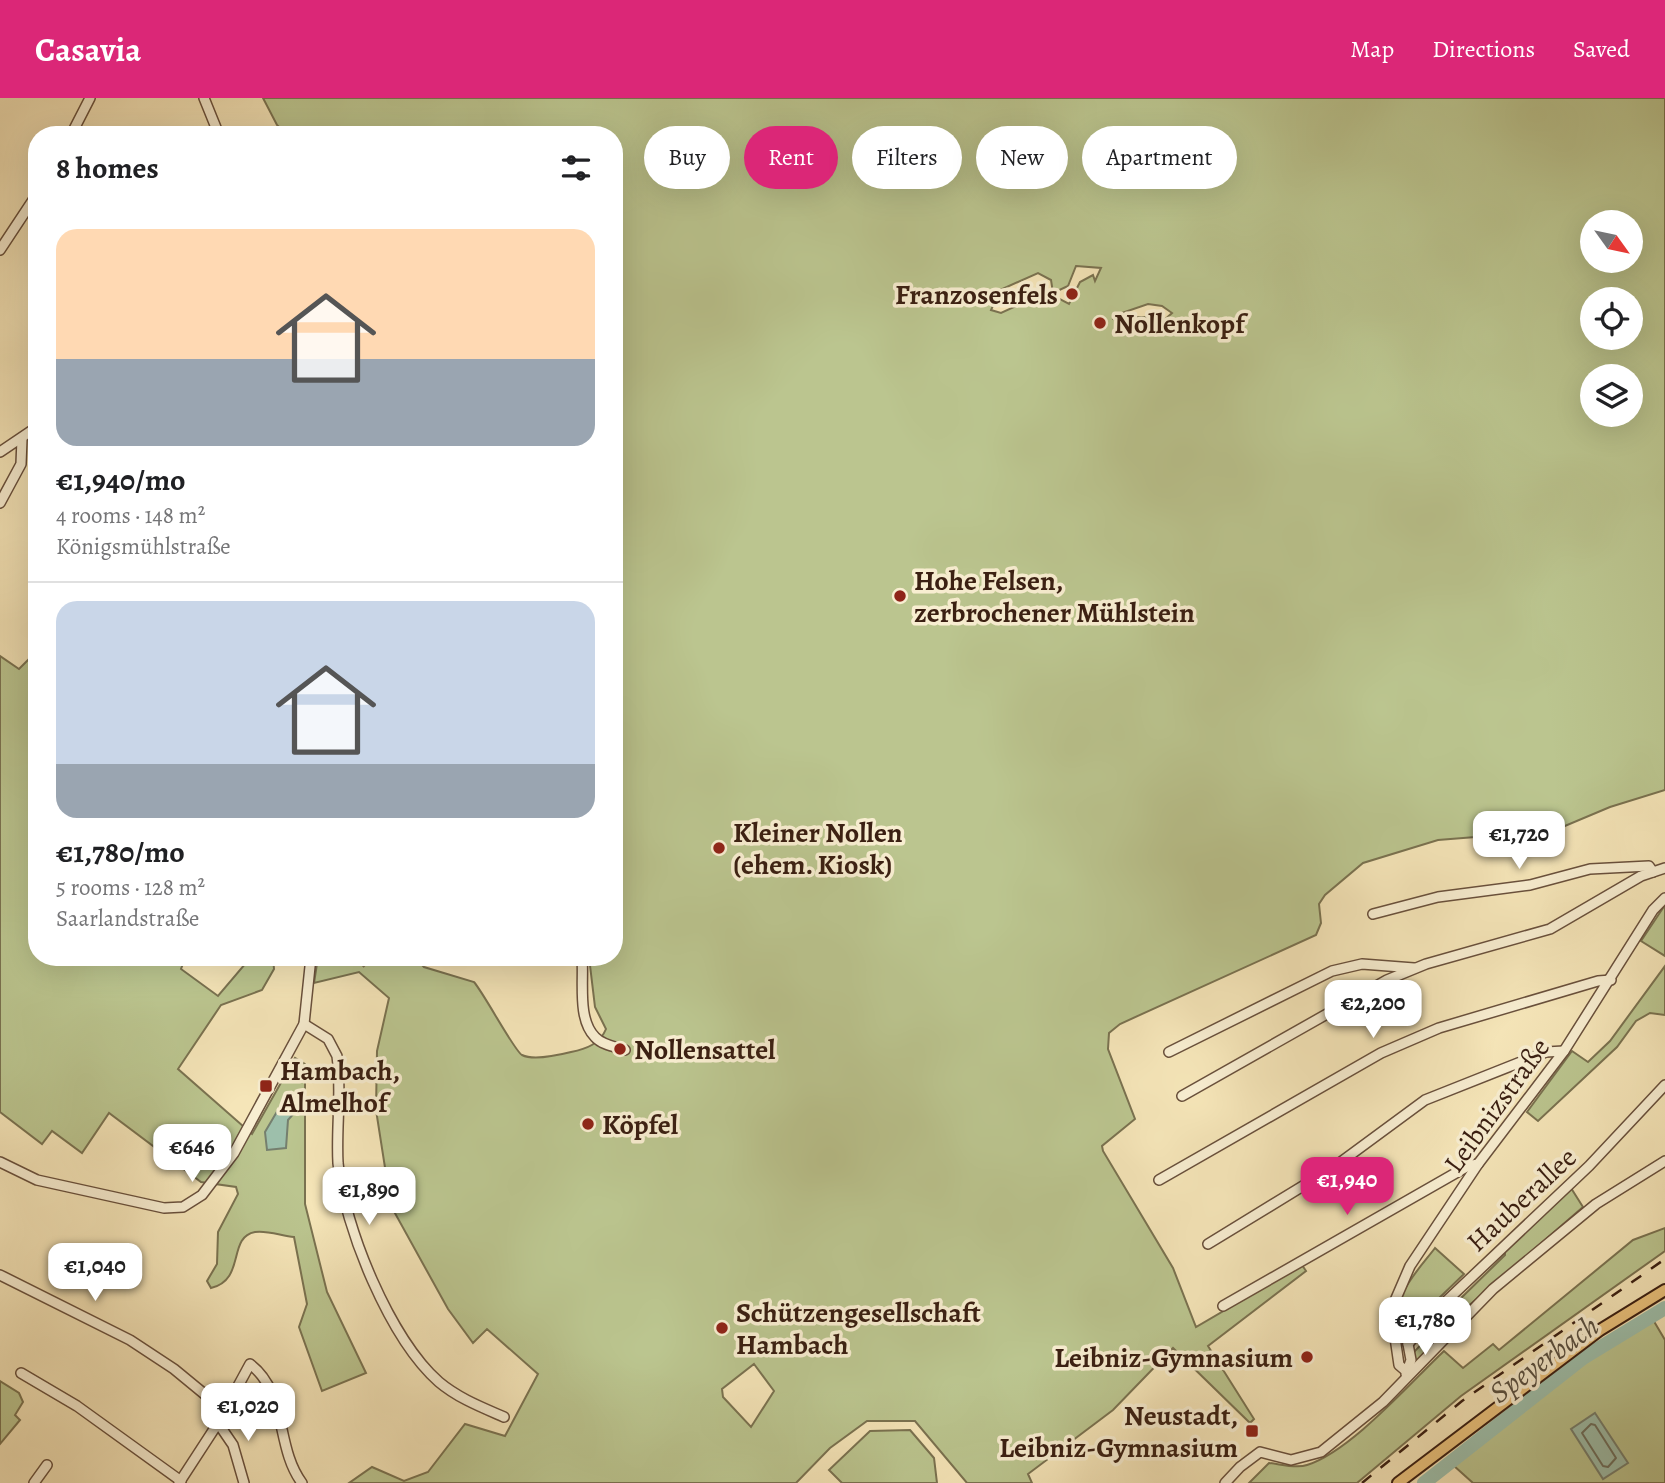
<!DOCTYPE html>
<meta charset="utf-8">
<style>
body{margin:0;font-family:Alegreya,serif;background:#f6f6f6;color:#202124;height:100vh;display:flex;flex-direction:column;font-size:26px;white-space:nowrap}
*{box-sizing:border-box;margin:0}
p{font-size:23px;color:#757577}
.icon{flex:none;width:38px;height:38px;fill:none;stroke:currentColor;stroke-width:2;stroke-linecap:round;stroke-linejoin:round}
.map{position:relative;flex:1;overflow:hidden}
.panel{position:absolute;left:28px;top:28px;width:595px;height:840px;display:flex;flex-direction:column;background:#fff;border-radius:28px;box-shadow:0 7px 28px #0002}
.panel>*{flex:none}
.guide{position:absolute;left:644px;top:28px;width:665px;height:63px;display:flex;gap:14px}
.needle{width:46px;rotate:123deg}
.fabs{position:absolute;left:1580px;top:112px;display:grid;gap:14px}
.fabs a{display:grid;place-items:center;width:63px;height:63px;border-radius:50%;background:#fff;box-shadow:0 7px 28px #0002;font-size:35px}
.price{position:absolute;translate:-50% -60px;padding:0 16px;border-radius:14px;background:#fff;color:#222;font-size:23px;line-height:46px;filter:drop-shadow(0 2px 4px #0008)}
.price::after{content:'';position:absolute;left:50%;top:42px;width:21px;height:16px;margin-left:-10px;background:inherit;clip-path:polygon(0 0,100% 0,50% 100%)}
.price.on{background:#db2777;color:#fff}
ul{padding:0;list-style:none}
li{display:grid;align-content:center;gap:14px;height:371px;padding:0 28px}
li+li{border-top:2px solid #e0e0e0}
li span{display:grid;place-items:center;height:217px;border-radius:21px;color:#555}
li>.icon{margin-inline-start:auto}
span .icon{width:126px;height:126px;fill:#fffc;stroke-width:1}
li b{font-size:30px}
h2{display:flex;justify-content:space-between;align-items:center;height:84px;padding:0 28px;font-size:30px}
.tag{padding:0 24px;border-radius:32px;background:#fff;box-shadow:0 7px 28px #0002;font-size:24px;line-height:63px}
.tag.on{background:#db2777;color:#fff}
header{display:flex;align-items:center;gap:42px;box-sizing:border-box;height:98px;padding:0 35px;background:#db2777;color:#fff}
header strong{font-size:33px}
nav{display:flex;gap:38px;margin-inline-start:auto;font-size:24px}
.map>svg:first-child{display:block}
.green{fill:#bbc58f;stroke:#7a7250;stroke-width:2;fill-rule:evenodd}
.water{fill:#9dbfab;stroke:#757f6e;stroke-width:2}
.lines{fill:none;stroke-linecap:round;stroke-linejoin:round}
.shore{stroke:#6c6f5e;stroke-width:2}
.river{stroke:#9dbfab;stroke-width:14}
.minor-casing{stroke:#69503c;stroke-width:12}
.major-casing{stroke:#3a1f12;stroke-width:14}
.minor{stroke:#f8eed1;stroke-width:9}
.major{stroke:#eac27c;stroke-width:10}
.rail{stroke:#3a1f12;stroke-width:2.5;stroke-dasharray:12 12;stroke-linecap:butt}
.poi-dot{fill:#8f2418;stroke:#f8eed1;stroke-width:2.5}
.labels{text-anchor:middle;stroke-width:7;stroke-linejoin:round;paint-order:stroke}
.poi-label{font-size:28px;font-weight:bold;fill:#3a1f12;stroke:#f8eed1;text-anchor:start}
.street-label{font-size:28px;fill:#3a1f12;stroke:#f8eed1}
.water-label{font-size:30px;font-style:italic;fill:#584f40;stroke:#f8eed1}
</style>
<header>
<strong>Casavia</strong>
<nav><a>Map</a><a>Directions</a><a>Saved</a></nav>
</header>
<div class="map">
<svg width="1665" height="1385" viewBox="0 0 1665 1385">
<rect width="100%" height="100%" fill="#f5e5b8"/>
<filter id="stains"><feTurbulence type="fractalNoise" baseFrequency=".00286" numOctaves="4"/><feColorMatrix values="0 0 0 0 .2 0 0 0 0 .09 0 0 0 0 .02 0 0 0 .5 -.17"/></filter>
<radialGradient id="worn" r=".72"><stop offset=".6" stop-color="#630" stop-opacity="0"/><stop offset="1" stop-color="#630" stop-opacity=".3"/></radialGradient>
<g class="green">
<path d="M263,0H1665V692L1610,709L1553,733L1438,742L1363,765L1325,797L1319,806L1321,825L1316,837L1120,926L1109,935L1108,951L1135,1021L1102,1048L1103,1053L1173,1170L1196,1229L1302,1167L1306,1173L1208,1248L1254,1321L1250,1325L1173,1250L1113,1312L1028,1376L1032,1385H967L915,1323H867L830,1350L796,1385H349L372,1369L404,1383L428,1374L465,1326L505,1338L538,1276L487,1231L473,1245L448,1211L391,1108L376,1012L377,953L389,900L359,874L314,885L318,859H369L363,869L372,859H415L424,869L474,884C485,897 515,954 522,957C534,963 559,957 571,954C586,951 600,946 606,931L595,909L589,859H614V37H287L277,27ZM1592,124H1631V163H1592ZM1076,168L1101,170L1095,183L1093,177L1080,184L1069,206L1058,200L1044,206L1029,202L1001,215L991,212L1000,192L1038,175L1051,182L1053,195L1068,188ZM1592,201H1631V240H1592ZM1148,206L1162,208L1172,215L1162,224L1154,218L1149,223L1145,219H1129L1118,224V221H1113V218ZM1592,278H1631V317H1592ZM754,1266L774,1293L751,1329L723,1299L722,1291Z"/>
<path d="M37,553V859H180L184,863L181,871L218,898L251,859H273L274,871L262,892L221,907L178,971L252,1036L295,960L305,966V1106L327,1194L366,1275L322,1293L299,1229L307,1206L294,1139C282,1138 267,1132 255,1134C227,1139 246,1182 211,1190L207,1183L217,1166L218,1134L238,1096L236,1089L201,1084L109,1015L82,1055L52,1033L42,1046L0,1014V558L19,571Z"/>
<path d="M1665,807V858L1641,843Z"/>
<path d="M1665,868V917L1650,915L1636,923L1617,949L1538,1023L1527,1014L1572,953L1588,964L1610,943Z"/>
<path d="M1571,1090L1583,1109L1465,1211L1419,1265H1415L1413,1255L1458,1208L1456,1205L1505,1157V1153Z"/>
<path d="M1665,1130V1153L1461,1298L1357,1385H1249L1269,1365C1280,1366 1296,1371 1307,1367C1351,1353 1409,1286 1444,1253L1463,1270L1493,1246L1499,1252L1633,1142Z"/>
<path d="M1435,1150L1464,1176L1406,1232C1381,1208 1421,1169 1435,1150Z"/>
<path d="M1652,1220L1665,1242V1385H1473L1453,1367L1593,1257Z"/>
<path d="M0,1283L19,1295L23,1304L15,1317L20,1322L0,1346Z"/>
<path d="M910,1332L934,1360L937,1385H842L829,1372L870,1333Z"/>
</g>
<g class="water">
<path d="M282,1005L296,1013L288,1022L286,1050L267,1052L265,1034Z"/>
<path d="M1595,1315L1628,1365L1603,1381L1571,1331Z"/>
</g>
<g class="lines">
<path class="shore" d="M1591,1326L1595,1327L1616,1360L1608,1369L1603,1368L1582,1335Z"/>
<path class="river" d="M1424,1385L1583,1260L1665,1210"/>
<g class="minor-casing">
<g id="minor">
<path d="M204,0L219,37"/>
<path d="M71,37L90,0"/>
<path d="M0,152L37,96"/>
<path d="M0,354L37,329"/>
<path d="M0,405L21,366L22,341"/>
<path d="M1373,816L1438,799L1530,787L1590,771L1649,768L1653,774"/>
<path d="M582,859C584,883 577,921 595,939C602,947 616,949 625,952"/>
<path d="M304,926L328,941L337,958C342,993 336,1029 338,1065C344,1129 390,1241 439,1284C458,1300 481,1309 504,1319"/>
<path d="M1169,954L1332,873L1362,866L1414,870"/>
<path d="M1182,998L1387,882L1426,866L1550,831L1641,778L1665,770"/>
<path d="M0,1064L37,1082L164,1110L183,1109L202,1097L234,1055L304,926L311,859"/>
<path d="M1159,1082L1381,955L1439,930L1598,883L1611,882"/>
<path d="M1208,1146L1334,1069L1425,1002L1546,954L1564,953"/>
<path d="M0,1177L130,1242L174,1271L225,1313"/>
<path d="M1223,1208L1468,1068L1478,1066"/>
<path d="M1408,1246L1440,1209L1589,1068L1665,987"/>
<path d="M1406,1273L1399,1267L1391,1212L1410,1168L1478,1066L1564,953L1653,812L1665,800"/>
<path d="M21,1275L77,1308L181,1383"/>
<path d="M1406,1276L1411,1262L1408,1246"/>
<path d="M218,1325L233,1347L244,1385"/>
<path d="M34,1385L47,1367"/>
<path d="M179,1385L218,1325L250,1266C288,1295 275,1349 302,1385"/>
<path d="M1225,1385L1240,1369L1260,1354L1291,1362L1321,1354L1383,1304L1493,1191L1596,1106L1665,1063"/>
</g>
</g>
<g class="major-casing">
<path id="major" d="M1398,1385L1600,1232L1665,1192"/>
</g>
<use href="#minor" class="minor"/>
<use href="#major" class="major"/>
<path class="rail" d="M1362,1385L1462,1303L1665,1161"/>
</g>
<g class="poi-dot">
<circle cx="1072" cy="196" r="7"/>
<circle cx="1100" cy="225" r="7"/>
<circle cx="900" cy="498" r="7"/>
<circle cx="719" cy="750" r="7"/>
<circle cx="620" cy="951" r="7"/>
<rect x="259" y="981" width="14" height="14" rx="3.5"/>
<circle cx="588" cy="1026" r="7"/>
<circle cx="722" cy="1230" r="7"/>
<circle cx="1307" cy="1259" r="7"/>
<rect x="1245" y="1326" width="14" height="14" rx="3.5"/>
</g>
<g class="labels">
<g class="poi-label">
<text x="1058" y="206" text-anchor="end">Franzosenfels</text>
<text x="1114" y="235">Nollenkopf</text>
<text x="914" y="492">Hohe Felsen,<tspan x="914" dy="32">zerbrochener Mühlstein</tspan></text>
<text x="733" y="744">Kleiner Nollen<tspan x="733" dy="32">(ehem. Kiosk)</tspan></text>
<text x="634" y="961">Nollensattel</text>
<text x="280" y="982">Hambach,<tspan x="280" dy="32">Almelhof</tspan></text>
<text x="602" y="1036">Köpfel</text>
<text x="736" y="1224">Schützengesellschaft<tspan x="736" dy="32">Hambach</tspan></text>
<text x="1293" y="1269" text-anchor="end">Leibniz-Gymnasium</text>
<text x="1238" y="1327" text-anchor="end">Neustadt,<tspan x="1238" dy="32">Leibniz-Gymnasium</tspan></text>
</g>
<g class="street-label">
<text transform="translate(1496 1007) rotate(-54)" y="10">Leibnizstraße</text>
<text transform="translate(1521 1101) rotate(-43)" y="10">Hauberallee</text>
</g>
<g class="water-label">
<text transform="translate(1544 1261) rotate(-36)" y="10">Speyerbach</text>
</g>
</g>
<rect width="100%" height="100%" filter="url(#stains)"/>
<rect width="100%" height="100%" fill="url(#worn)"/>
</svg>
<div class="fabs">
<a><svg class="needle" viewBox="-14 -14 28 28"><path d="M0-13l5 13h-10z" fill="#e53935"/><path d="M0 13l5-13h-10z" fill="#757577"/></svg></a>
<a><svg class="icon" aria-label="locate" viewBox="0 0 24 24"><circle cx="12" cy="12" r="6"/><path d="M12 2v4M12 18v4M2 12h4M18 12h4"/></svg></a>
<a><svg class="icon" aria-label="layers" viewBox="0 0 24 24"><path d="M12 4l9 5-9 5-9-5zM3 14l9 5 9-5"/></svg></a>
</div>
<b class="price" style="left:1519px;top:773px">€1,720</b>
<b class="price" style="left:1373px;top:942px">€2,200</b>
<b class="price" style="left:192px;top:1086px">€646</b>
<b class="price on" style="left:1347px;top:1119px">€1,940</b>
<b class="price" style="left:369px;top:1129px">€1,890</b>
<b class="price" style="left:95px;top:1205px">€1,040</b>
<b class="price" style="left:1425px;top:1259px">€1,780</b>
<b class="price" style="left:248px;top:1345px">€1,020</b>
<div class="guide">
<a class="tag">Buy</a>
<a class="tag on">Rent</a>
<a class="tag">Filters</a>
<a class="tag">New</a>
<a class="tag">Apartment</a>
</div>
<section class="panel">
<h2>8 homes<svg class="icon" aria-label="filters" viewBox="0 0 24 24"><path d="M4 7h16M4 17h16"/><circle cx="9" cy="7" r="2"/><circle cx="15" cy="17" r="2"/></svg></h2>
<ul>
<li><span style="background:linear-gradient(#ffd9b3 60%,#9aa5b1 0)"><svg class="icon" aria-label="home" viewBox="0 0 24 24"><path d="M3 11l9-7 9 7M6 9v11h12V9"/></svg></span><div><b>€1,940/mo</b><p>4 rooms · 148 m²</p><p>Königsmühlstraße</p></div></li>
<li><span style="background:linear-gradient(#c9d6e8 75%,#9aa5b1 0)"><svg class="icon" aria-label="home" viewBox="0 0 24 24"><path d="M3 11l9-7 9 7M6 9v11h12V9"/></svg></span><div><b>€1,780/mo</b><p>5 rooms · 128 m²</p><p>Saarlandstraße</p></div></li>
</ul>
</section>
</div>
